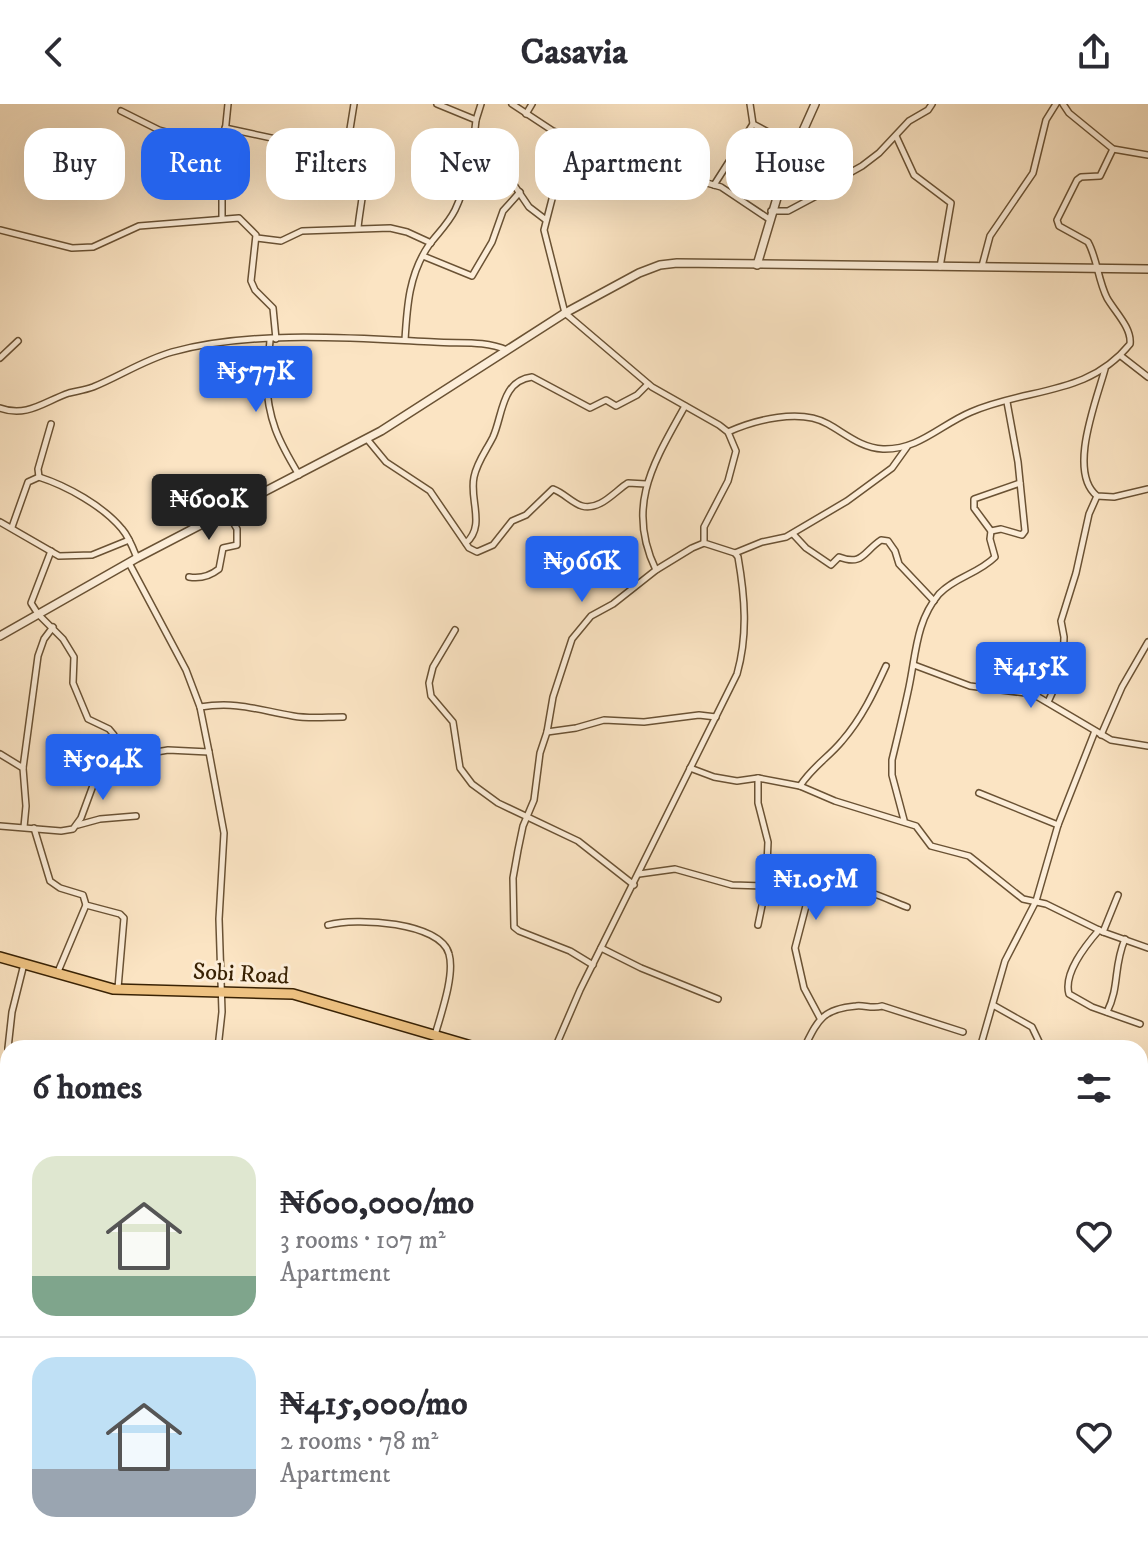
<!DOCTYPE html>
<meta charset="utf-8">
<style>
body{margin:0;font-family:"IM FELL DW Pica",serif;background:#f7f7f7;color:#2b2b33;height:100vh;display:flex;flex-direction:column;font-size:30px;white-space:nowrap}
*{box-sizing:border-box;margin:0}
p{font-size:26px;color:#7c7c81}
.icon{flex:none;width:44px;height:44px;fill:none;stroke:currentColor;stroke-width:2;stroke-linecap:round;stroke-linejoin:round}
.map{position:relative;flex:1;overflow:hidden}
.side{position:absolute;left:0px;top:936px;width:1148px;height:512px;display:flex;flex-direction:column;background:#fff;border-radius:24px 24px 0 0;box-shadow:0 8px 32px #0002}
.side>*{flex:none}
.hud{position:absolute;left:24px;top:24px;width:1100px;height:72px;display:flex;gap:16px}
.price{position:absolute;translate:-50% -68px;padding:0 18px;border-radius:8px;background:#2563eb;color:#fff;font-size:26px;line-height:52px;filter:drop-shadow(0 2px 4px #0008)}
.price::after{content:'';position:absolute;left:50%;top:48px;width:24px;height:18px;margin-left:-12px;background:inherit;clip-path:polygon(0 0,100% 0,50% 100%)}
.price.on{background:#222;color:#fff}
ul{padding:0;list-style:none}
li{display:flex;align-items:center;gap:24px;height:200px;padding:0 32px}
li+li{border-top:2px solid #e1e1e2}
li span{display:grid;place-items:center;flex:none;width:224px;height:160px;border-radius:24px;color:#555}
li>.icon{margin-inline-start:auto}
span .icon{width:96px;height:96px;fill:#fffc;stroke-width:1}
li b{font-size:34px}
h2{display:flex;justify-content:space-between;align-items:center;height:96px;padding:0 32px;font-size:34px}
.tag{padding:0 28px;border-radius:24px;background:#fff;box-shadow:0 8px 32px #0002;font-size:28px;line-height:72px}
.tag.on{background:#2563eb;color:#fff}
header{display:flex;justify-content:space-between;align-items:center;height:104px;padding:0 32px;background:#fff;font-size:36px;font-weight:700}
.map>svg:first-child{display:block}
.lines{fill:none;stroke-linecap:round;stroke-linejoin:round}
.minor-casing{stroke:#6a5234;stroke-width:8}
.tertiary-casing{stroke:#6a5234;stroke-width:10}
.trunk-casing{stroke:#392204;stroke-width:12}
.minor{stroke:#fcedd8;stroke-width:5}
.tertiary{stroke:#fcedd8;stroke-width:7}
.trunk{stroke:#eec282;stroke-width:9}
.labels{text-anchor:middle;stroke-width:6;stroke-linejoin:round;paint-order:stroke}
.street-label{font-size:24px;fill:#392204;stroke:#fcedd8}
</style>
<header><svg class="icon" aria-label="back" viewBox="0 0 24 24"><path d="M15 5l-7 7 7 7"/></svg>Casavia<svg class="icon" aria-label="share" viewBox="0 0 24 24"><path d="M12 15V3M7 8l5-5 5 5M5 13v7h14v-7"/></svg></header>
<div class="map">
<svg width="1148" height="1448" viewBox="0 0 1148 1448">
<rect width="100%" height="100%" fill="#fbe4c3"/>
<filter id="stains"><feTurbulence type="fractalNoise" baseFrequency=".0025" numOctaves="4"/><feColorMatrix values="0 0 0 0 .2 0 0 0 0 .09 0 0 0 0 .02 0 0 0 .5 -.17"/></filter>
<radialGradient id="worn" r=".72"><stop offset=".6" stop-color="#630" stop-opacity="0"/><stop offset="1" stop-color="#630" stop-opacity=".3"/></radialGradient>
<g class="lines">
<g class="minor-casing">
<g id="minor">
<path d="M512,0L553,27L605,50L721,83L769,115"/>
<path d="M750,0L753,20L796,43"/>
<path d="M1063,0L1069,9L1113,45L1148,51"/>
<path d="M121,7L159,26L223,43"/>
<path d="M526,10L532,0"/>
<path d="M476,16L481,0"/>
<path d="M225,24L346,50L363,59C368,68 359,109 358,124"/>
<path d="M896,32L914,71L951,99L940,163"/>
<path d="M346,50L354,0"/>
<path d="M469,59L512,78L529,103L546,116"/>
<path d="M463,81L487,82L507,76"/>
<path d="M714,81L753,20"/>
<path d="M771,107H788L820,90L830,80L862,62L879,49L909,17L928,6L932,0"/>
<path d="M222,114V59L228,0"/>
<path d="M0,126L72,144L93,143L139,122L239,114L256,131L251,177L255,186L273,204L276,235"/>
<path d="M257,134L281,137L302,127L390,124L407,128L431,139"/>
<path d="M423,152L472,172L492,138L503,107L520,88"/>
<path d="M982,162L990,132L1033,69L1046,16L1056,0"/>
<path d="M270,235C270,248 265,261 266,274C268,316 278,336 299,371"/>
<path d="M405,236C407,202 409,170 429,141C438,129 448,120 455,106C468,79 473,46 476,16L437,0"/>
<path d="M1121,252L1148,273"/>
<path d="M0,254L18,237"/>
<path d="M1105,265C1097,295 1067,368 1097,392L1114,393L1148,385"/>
<path d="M0,304C27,314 45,297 69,289C77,287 85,286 93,283C120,272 144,256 172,248C252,226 352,234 434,238C460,240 483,236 507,246"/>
<path d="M728,328C755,316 800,304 828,320C846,330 861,344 883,345C919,346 940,321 971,308C1028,283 1087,293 1130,240C1132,224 1115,208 1107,194C1098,176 1097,154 1088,138L1059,122L1057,116L1077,76L1081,73L1100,72L1113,45"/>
<path d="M367,335L386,358L430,387L469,444L477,448L493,441L512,417L526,411L553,385C564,389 572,399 582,402C600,407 615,387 628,379L646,380"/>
<path d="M39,373L38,365L51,320"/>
<path d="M0,418L59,452L92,451L129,436"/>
<path d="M12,423L28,378L39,373C67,382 103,402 122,425C129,433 133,444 137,454"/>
<path d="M991,427L1001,425L1022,431L1025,427L1018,358L1007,298"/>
<path d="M793,430L806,444L831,461L839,453C863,462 863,448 881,436L888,437L895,447L899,460L934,497"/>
<path d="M466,439C486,421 469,396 474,373C477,358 486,347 493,333C503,311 501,277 532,273L590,304L606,296L616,302L637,291L648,280"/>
<path d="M51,447L31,499L38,510L63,535L74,553L73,579L88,615L109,625L114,631L107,651"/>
<path d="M735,449L762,438L786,433L847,397L892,364L907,343"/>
<path d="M129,459L186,566L200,603L209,648L224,729L219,815L222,908L218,944"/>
<path d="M656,466C625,402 654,358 685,302"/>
<path d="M189,473C200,475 210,472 219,465L223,444L237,441V425L227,408"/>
<path d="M455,526L433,563L429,579L431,592L453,618L460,664L472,680L498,699L578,737L634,781"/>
<path d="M914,561L970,582L1033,590L1111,636L1148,642"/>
<path d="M1048,598L1063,565L1064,533L1061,517L1076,469L1089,410L1097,392"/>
<path d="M200,603C237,597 258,606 293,612C309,615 326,613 343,613"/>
<path d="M547,628L576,624L604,616L644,618L699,611L716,613"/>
<path d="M1101,631L1122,583L1148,538"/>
<path d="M0,650L23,664L26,702L24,723"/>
<path d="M23,664L38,552L44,535L53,523"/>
<path d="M690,664L714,673L737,677L758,674L800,682L835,697L916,722L931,742L969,752L1023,795L1046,800L1103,828L1148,844"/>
<path d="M800,682C812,663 829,653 842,637C862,614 874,588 886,562"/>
<path d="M979,689L1058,721"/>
<path d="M904,716L892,671V656C898,631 904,607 909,583C916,550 916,517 939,490C955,473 978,470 995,453L990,435L991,427L974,404V395L1020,379"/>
<path d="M78,721L100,715L136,712"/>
<path d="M0,722L61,727L73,725L81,714L102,657L107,652L139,651L168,646L209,648"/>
<path d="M34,724L50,777L60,784L83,791L86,801L120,810L124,814L118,884"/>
<path d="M639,770L675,765L732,781L766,782L797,786L803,789L807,798L795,844L804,884L820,914"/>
<path d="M806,793C841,770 871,789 907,803"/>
<path d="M328,821C355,813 441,818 449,850C455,871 441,910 435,931"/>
<path d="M758,821L766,782L768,738L758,699V674"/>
<path d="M1099,826C1086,841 1063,869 1069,890L1092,903L1140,920"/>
<path d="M1103,828L1118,791"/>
<path d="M601,844L641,864L718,895"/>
<path d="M593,861L570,847L519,827L514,823L513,774L518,746L523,722L534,696L540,649L547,628L553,593L572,535L591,512L613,500L656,466L692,444L704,439"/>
<path d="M57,870L86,801"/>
<path d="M993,901L1032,923L1042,944"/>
<path d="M1107,908C1120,882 1113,863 1125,835"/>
<path d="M8,944L12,908L24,860"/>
<path d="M555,944L580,886L737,570C748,531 745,493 738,453L735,449L704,439V423L728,377L736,347L728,328L719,321L652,283L565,209L544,126L568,33"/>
<path d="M804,944C818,916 822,905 856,902C865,901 872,905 882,902L963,928"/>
<path d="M980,944L1005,857L1036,797L1058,721L1095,627"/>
<path d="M8,945V970"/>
<path d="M1140,997L1148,978"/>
<path d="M1140,1044L1148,1047"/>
<path d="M0,1047L8,1045"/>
<path d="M1140,1065L1144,1063L1148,1051"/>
<path d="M0,1141L2,1162L8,1171"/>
<path d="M1140,1191L1148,1218"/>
<path d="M1140,1287L1148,1292"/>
<path d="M0,1322L8,1328"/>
<path d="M1148,1358L1144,1367L1148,1376"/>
<path d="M0,1372L8,1361"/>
<path d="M0,1383L8,1387"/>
<path d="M81,1440H93"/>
<path d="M96,1440L112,1448"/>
<path d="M457,1440L466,1448"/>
<path d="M764,1440L772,1442L775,1448"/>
<path d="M949,1440L966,1448"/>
<path d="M1116,1440L1132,1448"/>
<path d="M146,1448L150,1440"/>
<path d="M435,1448L436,1440"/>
<path d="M580,1448L581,1440"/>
<path d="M743,1448L745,1440"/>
<path d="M858,1448L861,1440"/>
<path d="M1145,1448L1148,1441"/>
</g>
</g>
<g class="tertiary-casing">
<g id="tertiary">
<path d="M757,161L785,67L815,0"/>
<path d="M0,532L137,454L381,327L565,209L639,169L660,161L677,159L1148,165"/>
</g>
</g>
<g class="trunk-casing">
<g id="trunk">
<path d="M0,853L113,885L293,890L478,944"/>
<path d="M1140,1131L1148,1133"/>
</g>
</g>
<use href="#minor" class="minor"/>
<use href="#tertiary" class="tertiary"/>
<use href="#trunk" class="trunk"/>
</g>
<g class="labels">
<g class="street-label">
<text transform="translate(241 869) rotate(3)" y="8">Sobi Road</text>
</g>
</g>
<rect width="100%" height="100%" filter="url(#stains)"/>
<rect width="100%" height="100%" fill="url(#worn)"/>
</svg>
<b class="price" style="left:256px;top:310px">₦577K</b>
<b class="price on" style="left:209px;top:438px">₦600K</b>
<b class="price" style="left:582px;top:500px">₦966K</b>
<b class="price" style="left:1031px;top:606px">₦415K</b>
<b class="price" style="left:103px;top:698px">₦504K</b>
<b class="price" style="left:816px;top:818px">₦1.05M</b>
<div class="hud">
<a class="tag">Buy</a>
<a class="tag on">Rent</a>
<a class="tag">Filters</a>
<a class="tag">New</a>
<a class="tag">Apartment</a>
<a class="tag">House</a>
</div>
<section class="side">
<h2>6 homes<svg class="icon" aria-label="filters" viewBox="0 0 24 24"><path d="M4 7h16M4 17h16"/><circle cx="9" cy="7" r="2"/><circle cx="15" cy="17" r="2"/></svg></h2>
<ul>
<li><span style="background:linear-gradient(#dfe7d0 75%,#7fa58c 0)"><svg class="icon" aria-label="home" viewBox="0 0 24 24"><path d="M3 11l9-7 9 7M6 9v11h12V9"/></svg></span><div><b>₦600,000/mo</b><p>3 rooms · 107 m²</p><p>Apartment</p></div><svg class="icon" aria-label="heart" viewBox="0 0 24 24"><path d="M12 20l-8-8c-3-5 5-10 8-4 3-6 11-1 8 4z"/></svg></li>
<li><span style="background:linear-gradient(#bfe0f5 70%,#9aa5b1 0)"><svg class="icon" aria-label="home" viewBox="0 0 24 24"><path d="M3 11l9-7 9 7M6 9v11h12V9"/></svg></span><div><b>₦415,000/mo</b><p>2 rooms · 78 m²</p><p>Apartment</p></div><svg class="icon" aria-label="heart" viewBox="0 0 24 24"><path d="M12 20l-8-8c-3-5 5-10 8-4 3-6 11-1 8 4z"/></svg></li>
</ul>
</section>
</div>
